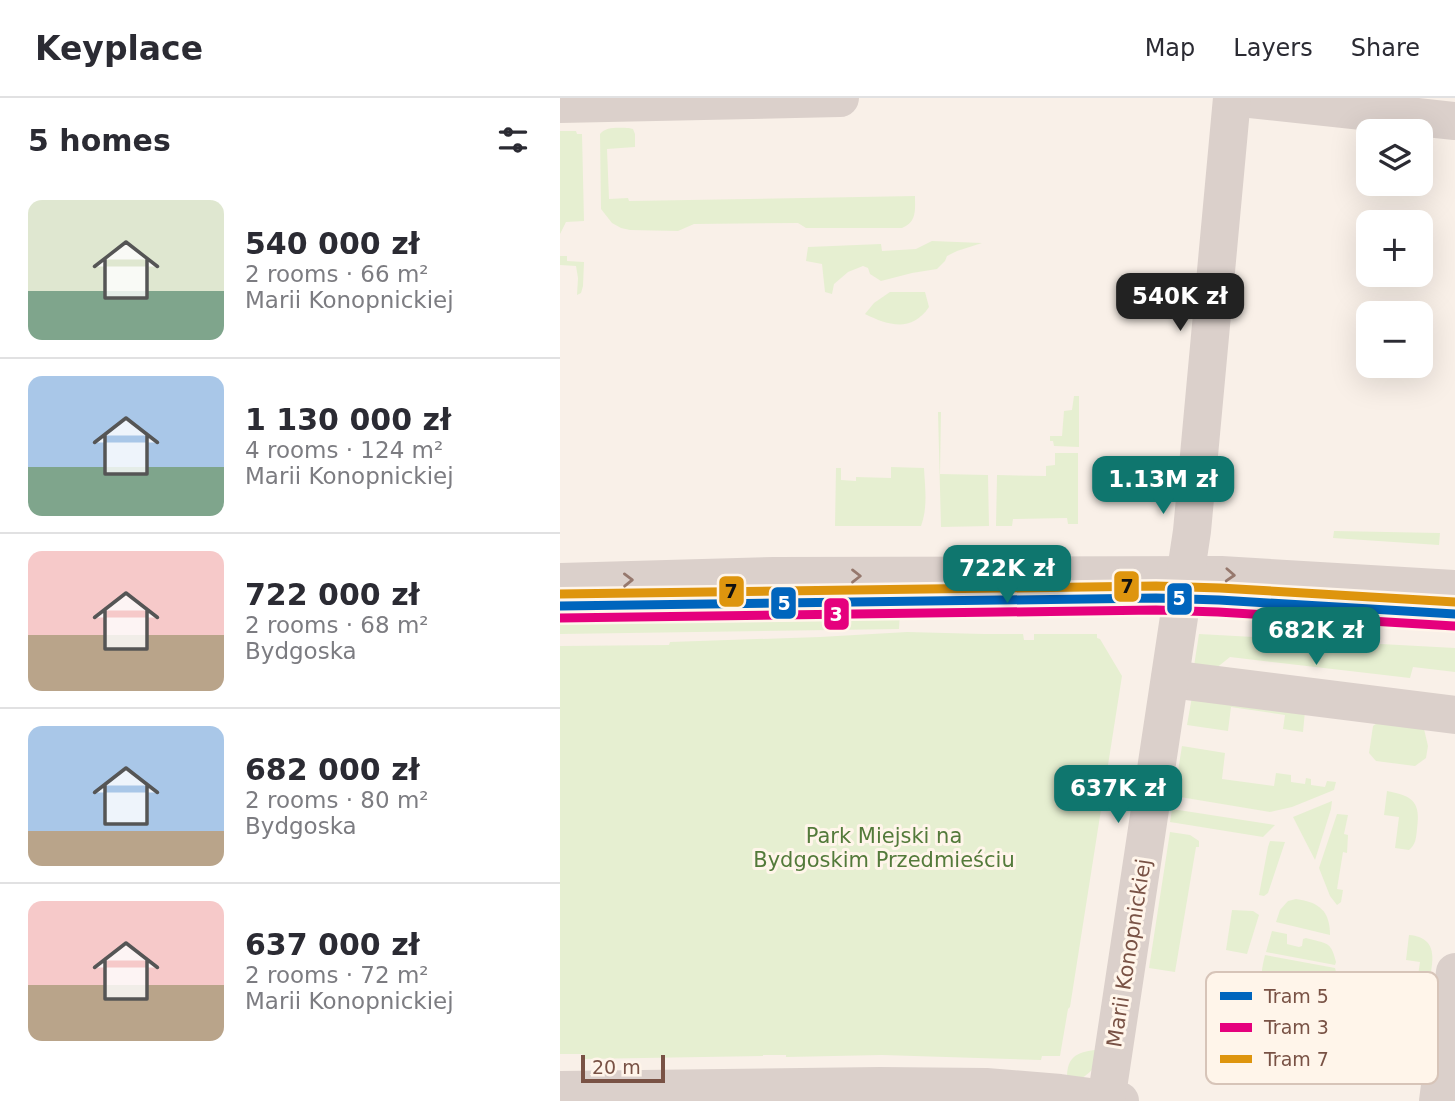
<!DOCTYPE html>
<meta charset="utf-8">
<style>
body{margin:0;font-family:"DejaVu Sans",sans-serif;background:#f7f7f7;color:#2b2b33;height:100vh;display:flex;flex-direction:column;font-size:26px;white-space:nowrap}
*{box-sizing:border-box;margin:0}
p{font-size:23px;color:#7c7c81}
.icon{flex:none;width:38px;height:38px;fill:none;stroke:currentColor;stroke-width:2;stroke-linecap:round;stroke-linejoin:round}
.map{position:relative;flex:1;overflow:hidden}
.sheet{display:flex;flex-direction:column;background:#fff;width:560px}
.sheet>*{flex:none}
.tools{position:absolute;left:796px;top:21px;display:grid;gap:14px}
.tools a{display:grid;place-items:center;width:77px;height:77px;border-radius:14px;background:#fff;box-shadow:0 7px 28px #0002;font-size:35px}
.scale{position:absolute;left:21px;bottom:18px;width:84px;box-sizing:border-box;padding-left:7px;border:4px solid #795245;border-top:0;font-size:19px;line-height:24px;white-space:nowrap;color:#795245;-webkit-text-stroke:5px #fff5ea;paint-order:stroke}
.price{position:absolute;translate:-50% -60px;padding:0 16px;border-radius:14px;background:#0f766e;color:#fff;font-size:23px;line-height:46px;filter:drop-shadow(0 2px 4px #0008)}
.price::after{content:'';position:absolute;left:50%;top:42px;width:21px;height:16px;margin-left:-10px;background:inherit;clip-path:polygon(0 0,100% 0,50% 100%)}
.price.current{background:#222;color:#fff}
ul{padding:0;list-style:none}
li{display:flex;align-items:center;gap:21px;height:175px;padding:0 28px}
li+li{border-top:2px solid #e1e1e2}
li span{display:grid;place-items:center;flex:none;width:196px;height:140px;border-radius:14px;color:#555}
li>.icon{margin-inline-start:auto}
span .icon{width:84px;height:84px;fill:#fffc;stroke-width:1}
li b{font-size:30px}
h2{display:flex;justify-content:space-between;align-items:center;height:84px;padding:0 28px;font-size:30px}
header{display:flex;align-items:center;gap:42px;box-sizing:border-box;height:98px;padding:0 35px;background:#fff;border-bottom:2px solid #e1e1e2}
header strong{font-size:33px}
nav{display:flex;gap:38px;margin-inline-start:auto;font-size:24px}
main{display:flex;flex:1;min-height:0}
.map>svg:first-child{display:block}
.green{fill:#e6efd1}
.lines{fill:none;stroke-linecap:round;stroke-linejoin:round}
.minor{stroke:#dbd0cb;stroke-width:38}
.tram-1-casing{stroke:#fff5ea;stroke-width:14}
.tram-2-casing{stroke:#fff5ea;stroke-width:14}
.tram-3-casing{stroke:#fff5ea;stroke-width:14}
.tram-1{stroke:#0065bd;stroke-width:9}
.tram-2{stroke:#e5007d;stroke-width:9}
.tram-3{stroke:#de950e;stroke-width:9}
.oneway{stroke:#96786d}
.labels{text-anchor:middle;stroke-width:6;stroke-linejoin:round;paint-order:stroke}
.park-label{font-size:21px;fill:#537a3a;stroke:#fff5ea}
.street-label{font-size:21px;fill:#795245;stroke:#fff5ea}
.key{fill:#fff5ea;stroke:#d7c4b8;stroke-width:2}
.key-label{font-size:19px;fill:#795245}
.line-badge{stroke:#fff5ea;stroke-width:2.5}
.badge-label{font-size:19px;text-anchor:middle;font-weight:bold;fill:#fff}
.pale-badge-label{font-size:19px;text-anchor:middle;font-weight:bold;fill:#111}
</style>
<header>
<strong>Keyplace</strong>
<nav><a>Map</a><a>Layers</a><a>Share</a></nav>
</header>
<main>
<section class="sheet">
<h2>5 homes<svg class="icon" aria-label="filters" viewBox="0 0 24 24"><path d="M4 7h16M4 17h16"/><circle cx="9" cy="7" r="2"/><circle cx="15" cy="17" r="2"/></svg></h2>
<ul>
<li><span style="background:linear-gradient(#dfe7d0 65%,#7fa58c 0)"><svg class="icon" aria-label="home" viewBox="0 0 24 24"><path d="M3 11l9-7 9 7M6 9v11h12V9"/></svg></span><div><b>540 000 zł</b><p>2 rooms · 66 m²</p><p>Marii Konopnickiej</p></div></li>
<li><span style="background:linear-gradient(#a9c7e8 65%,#7fa58c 0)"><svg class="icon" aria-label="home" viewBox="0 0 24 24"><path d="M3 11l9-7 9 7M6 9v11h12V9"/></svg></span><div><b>1 130 000 zł</b><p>4 rooms · 124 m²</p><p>Marii Konopnickiej</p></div></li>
<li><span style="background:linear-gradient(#f6c9c9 60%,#b9a48a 0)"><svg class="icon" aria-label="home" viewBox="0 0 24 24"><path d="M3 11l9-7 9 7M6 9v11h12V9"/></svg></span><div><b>722 000 zł</b><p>2 rooms · 68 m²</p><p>Bydgoska</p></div></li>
<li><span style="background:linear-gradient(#a9c7e8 75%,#b9a48a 0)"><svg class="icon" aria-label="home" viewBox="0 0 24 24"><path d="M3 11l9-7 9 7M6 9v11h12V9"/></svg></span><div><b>682 000 zł</b><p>2 rooms · 80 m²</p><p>Bydgoska</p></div></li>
<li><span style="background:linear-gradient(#f6c9c9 60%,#b9a48a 0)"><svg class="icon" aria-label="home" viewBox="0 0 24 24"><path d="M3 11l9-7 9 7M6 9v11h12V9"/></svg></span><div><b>637 000 zł</b><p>2 rooms · 72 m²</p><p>Marii Konopnickiej</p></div></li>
</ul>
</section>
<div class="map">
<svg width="895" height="1003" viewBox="0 0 895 1003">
<rect width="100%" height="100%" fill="#f9f0e8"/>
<g class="green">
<path d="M69,30L73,31L75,36V49L47,51L49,101L68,100L69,103L355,98C355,112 357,124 342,130H246L238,125L134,126L118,133L70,132L61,130L52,125L41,111L40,36C46,28 60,30 69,30Z"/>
<path d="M0,33H16L17,36H22L24,123L6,124L0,136Z"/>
<path d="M372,143L422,145L397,153L387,158L385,163L377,171L352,175L321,183L310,176L308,170L303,168L288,174L274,186L272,196L265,194L262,166L246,163L248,149L321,146L322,153L356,151Z"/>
<path d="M0,158H7V163L24,164L23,188L21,195L17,197L18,180L16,168L0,167Z"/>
<path d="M330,194H365L369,209C352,234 329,228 305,216L314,205Z"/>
<path d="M514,298H519V349L494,348L493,343H490V338H502L504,313L512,312Z"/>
<path d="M378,314H381L380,376L428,377L429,428L381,429Z"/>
<path d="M495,355H518V426H508L507,420L453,421L452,428H436L437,377L486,378V368L495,367Z"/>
<path d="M331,369L364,370C365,390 368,409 361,428H275L276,370H281V382L296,383V379L331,380Z"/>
<path d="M774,433L880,435L879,447L773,440Z"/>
<path d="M0,493L423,497H341L339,531L0,536Z"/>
<path d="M347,534L424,536H463L464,542H474V536H537V540L540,541L562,578L510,909L508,911L500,958H482L481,962L322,957L226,959V957H203V958L24,961L22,956H0V548L109,547L110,544L260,539Z"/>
<path d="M639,536L895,550V574L853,569L850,580L670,559L655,571L634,568Z"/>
<path d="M633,593L745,613L743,634L723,631L725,617L671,609L668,633L627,627Z"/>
<path d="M827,618L864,631L868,648L866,660L855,668L816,663L809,655L813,628Z"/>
<path d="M622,648L665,655L662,681L714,688L716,675L731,677V684L745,686L746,680L751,681V687L765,689L767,683L776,684L774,692L732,709L710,714L614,698Z"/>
<path d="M827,693C853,698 861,704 857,731C856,740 856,746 849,752L835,750L839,719L824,717Z"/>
<path d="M772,703L771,711L755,762L733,719Z"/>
<path d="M612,711L715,727L703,739L610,724Z"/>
<path d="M777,716L788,717L784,736L788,737L787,755L783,754L777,791L783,792L781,804L777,807L770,798L759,770Z"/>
<path d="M610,734L630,737L639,743V749H636L615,874L589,870Z"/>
<path d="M710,743L725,744L708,795L704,798L699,797L708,749Z"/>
<path d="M736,801C759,804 770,813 770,837L716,824L720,812L728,803Z"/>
<path d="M672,812L693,813L699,817L687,856L666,852Z"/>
<path d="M712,833L727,836V846L739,849L742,848L743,841L746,840C766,846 771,842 776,864L775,867L706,854Z"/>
<path d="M849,837C883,840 871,869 868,893L856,891L860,864L846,862Z"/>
<path d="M705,857L775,870C777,877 777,880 775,886C766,926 713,918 703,885C700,876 703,866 705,857Z"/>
<path d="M542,951C536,968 533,974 517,983L507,978C508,954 522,954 542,951Z"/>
</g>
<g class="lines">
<g class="minor">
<path d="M681,0L895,23"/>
<path d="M0,6L280,0"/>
<path d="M0,484L214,478L661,477L895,491"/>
<path d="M610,581L895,617"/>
<path d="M0,992L320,988L426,989L500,995L560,1003"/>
<path d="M546,1003L632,433L672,0"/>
<path d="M878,1003L895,874"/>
</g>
<g class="tram-1-casing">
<path id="tram-1" d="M0,508L596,500L659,502L895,516"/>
</g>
<g class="tram-2-casing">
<path id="tram-2" d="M0,520L596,512L658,514L894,528"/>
</g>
<g class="tram-3-casing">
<path id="tram-3" d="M0,496L596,488L660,490L895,504"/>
</g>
<use href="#tram-1" class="tram-1"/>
<use href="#tram-2" class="tram-2"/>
<use href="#tram-3" class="tram-3"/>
</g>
<defs><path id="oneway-chevron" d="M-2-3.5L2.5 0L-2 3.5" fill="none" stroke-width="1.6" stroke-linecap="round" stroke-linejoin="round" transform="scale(1.75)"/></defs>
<g class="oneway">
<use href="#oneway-chevron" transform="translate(670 477) rotate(3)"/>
<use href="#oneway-chevron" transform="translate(296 478)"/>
<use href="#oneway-chevron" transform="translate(68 482) rotate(-1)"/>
</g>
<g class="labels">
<g class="park-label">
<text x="324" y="745">Park Miejski na<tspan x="324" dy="24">Bydgoskim Przedmieściu</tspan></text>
</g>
<g class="street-label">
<text transform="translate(569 855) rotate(-81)" y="7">Marii Konopnickiej</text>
</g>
</g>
<rect x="646" y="874" width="232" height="112" rx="10" class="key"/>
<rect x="660" y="894" width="32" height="8" fill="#0065bd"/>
<rect x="660" y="925" width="32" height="9" fill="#e5007d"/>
<rect x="660" y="957" width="32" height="8" fill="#de950e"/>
<g class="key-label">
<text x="704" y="905">Tram 5</text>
<text x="704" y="936">Tram 3</text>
<text x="704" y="968">Tram 7</text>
</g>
<g class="line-badge">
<rect x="553" y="472" width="27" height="33" rx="7" fill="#de950e"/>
<rect x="158" y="477" width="27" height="33" rx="7" fill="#de950e"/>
<rect x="606" y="484" width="27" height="34" rx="7" fill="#0065bd"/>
<rect x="210" y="488" width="27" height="34" rx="7" fill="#0065bd"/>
<rect x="263" y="499" width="27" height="34" rx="7" fill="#e5007d"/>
</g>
<g class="badge-label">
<text x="619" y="507">5</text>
<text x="224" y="512">5</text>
<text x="276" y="523">3</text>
</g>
<g class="pale-badge-label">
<text x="567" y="495">7</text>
<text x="171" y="500">7</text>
</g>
</svg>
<div class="tools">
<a><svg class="icon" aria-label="layers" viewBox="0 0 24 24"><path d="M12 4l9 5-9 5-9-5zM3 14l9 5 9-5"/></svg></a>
<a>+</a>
<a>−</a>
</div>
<div class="scale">20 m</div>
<b class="price current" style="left:620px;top:235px">540K zł</b>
<b class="price" style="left:603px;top:418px">1.13M zł</b>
<b class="price" style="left:447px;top:507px">722K zł</b>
<b class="price" style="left:756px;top:569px">682K zł</b>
<b class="price" style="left:558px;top:727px">637K zł</b>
</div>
</main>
